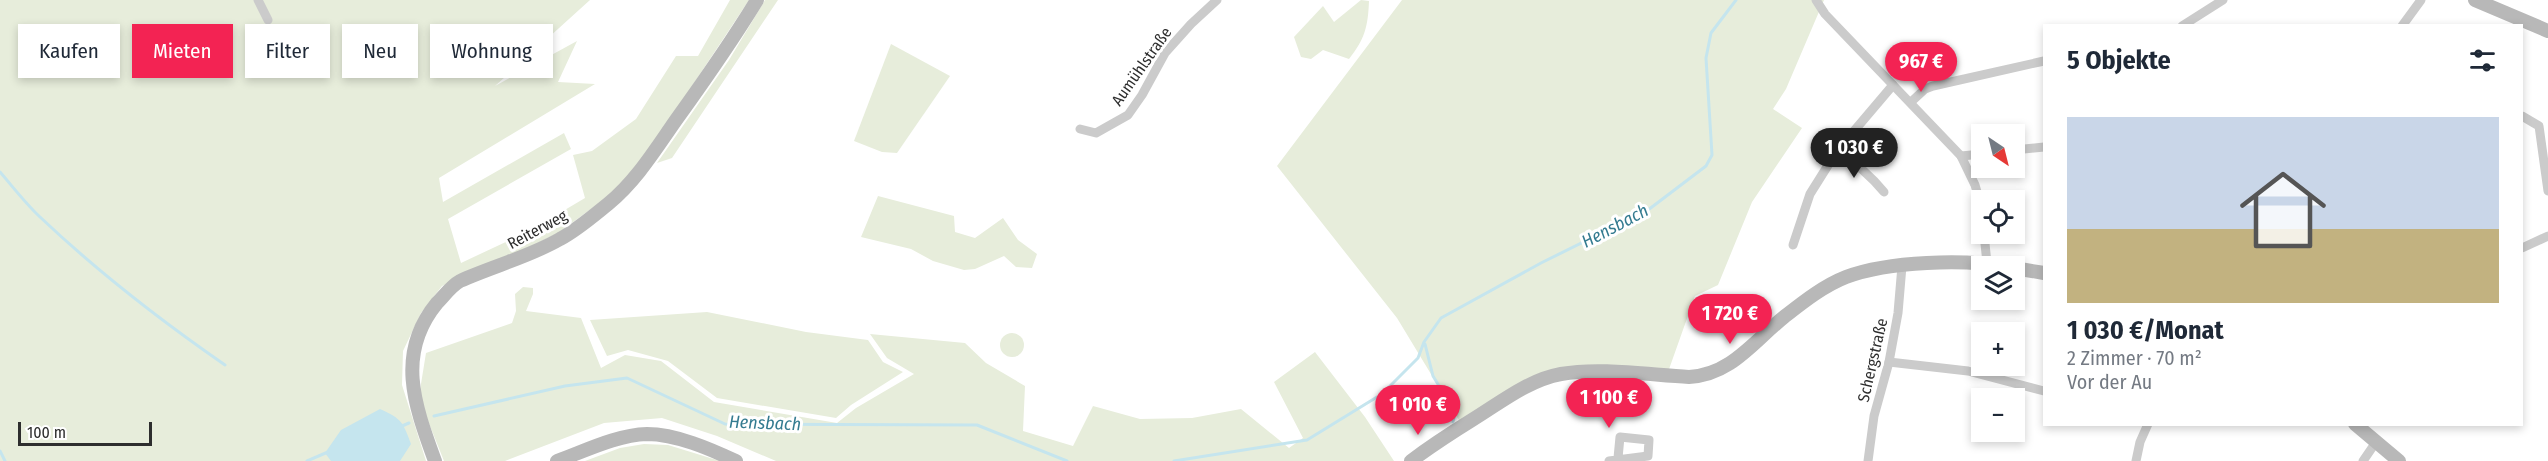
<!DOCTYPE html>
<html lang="de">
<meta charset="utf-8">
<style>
body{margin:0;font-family:"Fira Sans Condensed",sans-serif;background:#f6f6f7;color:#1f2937;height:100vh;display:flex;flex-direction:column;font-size:22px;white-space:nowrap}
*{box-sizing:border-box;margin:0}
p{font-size:20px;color:#747a83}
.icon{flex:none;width:33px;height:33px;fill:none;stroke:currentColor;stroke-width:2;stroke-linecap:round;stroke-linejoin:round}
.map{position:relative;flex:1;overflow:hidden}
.drawer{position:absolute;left:2043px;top:24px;width:480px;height:402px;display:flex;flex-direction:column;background:#fff;border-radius:0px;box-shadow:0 3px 9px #0003}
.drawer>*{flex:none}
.banner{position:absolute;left:18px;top:24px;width:570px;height:54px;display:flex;gap:12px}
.needle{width:39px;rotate:145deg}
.buttons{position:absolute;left:1971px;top:124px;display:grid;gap:12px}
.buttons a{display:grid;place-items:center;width:54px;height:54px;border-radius:0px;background:#fff;box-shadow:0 3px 9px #0003;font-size:30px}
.scale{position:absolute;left:18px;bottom:15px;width:134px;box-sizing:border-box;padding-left:6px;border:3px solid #2e2e2e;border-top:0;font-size:16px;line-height:21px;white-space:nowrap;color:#2e2e2e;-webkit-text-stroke:4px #fff;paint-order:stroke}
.price{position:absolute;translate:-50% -51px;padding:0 14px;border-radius:21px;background:#f32353;color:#fff;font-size:20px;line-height:39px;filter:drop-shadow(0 2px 3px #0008)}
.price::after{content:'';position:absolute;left:50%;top:36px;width:18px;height:14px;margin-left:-9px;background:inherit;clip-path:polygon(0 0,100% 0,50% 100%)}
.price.on{background:#222;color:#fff}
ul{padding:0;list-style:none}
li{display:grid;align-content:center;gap:12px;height:318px;padding:0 24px}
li+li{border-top:2px solid #e0e1e3}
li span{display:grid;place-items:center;height:186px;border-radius:0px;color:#555}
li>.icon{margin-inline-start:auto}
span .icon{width:108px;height:108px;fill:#fffc;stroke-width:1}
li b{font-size:26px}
h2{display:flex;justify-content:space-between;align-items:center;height:72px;padding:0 24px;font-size:26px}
.chip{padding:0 21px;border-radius:0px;background:#fff;box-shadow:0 3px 9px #0003;font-size:21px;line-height:54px}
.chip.on{background:#f32353;color:#fff}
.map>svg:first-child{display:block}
.green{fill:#e7eddb}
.water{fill:#c5e5ee}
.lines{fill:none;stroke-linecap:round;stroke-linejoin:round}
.stream{stroke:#c5e5ee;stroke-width:3}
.street{stroke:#cbcbcb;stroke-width:9}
.secondary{stroke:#b8b8b8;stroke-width:14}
.labels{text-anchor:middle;stroke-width:6;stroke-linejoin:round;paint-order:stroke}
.street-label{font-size:16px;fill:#2e2e2e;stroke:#fff}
.water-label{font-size:18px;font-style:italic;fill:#347b90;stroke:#fff}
</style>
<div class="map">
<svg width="2548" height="461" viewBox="0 0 2548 461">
<rect width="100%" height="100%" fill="#fff"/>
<g class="green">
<path d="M0,0H590L495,86L577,41L558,82L595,84L439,178L443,202L564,133L571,149L448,219L461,263L531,230L585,198L573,155L592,151L636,119L676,56H698L730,0H749L637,169L602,201L558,233L494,264L442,286L421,313L403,351L402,385L426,461H0Z"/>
<path d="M765,0H778L672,158L657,163L729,60Z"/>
<path d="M1361,0L1369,1C1368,26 1365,39 1349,59L1323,50L1311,59L1301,57L1294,37L1323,6L1334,22Z"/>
<path d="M1402,0H1824L1786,89L1773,109L1802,128L1752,202L1718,285L1695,296L1668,372L1543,374L1460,422L1397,318L1277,166Z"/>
<path d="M891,44L950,76L897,153L882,152L854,141Z"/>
<path d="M878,196L954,216L955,232L975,238L1003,218L1018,240L1037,254L1032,268L1016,267L1004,256L975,269L964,270L933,261L911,249L861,237Z"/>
<path d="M523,287L533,288V294L526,311L581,318L601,368L625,355L661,361L714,402L837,423L856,408L914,374L887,358L870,334L965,343L986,363L1025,386L1023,431L1073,446L1093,406L1140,419L1192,418L1241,409L1289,448L1303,438L1274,382L1315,352L1365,417L1394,461H776L717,436L662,418L604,423L505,461H444L424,411L420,390L426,353L512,323L516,311L515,294Z"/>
<path d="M707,312L806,332L868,340L883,362L903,372L851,405L836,418L717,398L668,361L628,350L607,356L590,320Z"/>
<circle cx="1012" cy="345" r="12"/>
<path d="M644,444L668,445L720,461H585L620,448Z"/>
</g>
<path class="water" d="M380,409C402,419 403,422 411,444L400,461H331L325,453L341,430Z"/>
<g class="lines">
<g class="stream">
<path d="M0,172C13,187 26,204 40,217C97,271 160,320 225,365"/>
<path d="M1425,344L1433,376L1455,412L1453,422"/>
<path d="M1387,389L1418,358L1424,342L1441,318L1541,263L1648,210L1706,166L1712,155L1706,58L1711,33L1736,0"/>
<path d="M434,416L565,386L627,378L725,424L977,425L1067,461"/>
<path d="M402,426L409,423"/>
<path d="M0,451L5,461"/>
<path d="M307,461L328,452"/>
<path d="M1174,461L1307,440L1377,397"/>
</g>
<g class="street">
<path d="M258,0L268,20"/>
<path d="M1816,0L1825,14L1961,156L1975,185L1982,209"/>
<path d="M2182,26L2223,0"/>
<path d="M2402,26L2421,0"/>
<path d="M1911,102L1925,89L1933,86L2044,61"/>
<path d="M2522,116L2539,126L2548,191"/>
<path d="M1080,129L1096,133L1128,115L1142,95L1165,53L1191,24L1217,0"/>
<path d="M2014,150L2044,147"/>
<path d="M1837,151C1856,163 1870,175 1884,192"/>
<path d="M1961,156L1982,154"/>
<path d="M1984,234L1987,263"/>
<path d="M1793,245L1810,194L1837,151L1893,85"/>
<path d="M2522,248L2548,236"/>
<path d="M1889,362L1968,371L2044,391"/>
<path d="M1609,461L1648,456L1649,440L1620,437L1618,458"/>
<path d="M1868,461L1874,416L1889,362L1898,313L1902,266"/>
<path d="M2136,461L2140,442L2148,424"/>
<path d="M2363,461L2376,442"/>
</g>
<g class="secondary">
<path d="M2475,0L2548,31"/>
<path d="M2014,268L2044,273"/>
<path d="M2355,424L2399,461"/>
<path d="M435,461C415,406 395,354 437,303C444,296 451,286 460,281C493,266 529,257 560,239C577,230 593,216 608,204C636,181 655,150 676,120C704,81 732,41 757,0"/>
<path d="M557,461C585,451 616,435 647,434C676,434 710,449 736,461"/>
<path d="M1411,461C1431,446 1451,433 1472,420C1500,403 1528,380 1561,374C1599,367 1650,375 1689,377C1731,375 1754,341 1784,317C1802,303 1823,286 1846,277C1889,261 1964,259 2010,267"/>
</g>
</g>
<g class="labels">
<g class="street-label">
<text transform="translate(1141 66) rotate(-55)" y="6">Aumühlstraße</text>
<text transform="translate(537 229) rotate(-28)" y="6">Reiterweg</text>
<text transform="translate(1872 360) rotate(-77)" y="6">Schergstraße</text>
</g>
<g class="water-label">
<text transform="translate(1615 226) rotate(-28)" y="6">Hensbach</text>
<text transform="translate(765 423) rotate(2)" y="6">Hensbach</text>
</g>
</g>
</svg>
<div class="buttons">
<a><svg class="needle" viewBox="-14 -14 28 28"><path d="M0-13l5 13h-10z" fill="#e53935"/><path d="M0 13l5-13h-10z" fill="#747a83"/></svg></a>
<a><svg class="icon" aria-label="locate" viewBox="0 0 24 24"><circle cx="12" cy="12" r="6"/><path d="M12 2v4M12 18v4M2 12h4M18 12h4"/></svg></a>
<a><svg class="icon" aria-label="layers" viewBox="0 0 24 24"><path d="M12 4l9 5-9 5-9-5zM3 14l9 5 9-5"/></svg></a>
<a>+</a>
<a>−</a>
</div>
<div class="scale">100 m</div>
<b class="price" style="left:1921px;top:93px">967 €</b>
<b class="price on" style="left:1854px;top:179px">1 030 €</b>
<b class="price" style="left:1730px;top:345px">1 720 €</b>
<b class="price" style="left:1609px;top:429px">1 100 €</b>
<b class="price" style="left:1418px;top:436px">1 010 €</b>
<div class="banner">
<a class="chip">Kaufen</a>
<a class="chip on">Mieten</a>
<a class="chip">Filter</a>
<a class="chip">Neu</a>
<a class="chip">Wohnung</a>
</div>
<section class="drawer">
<h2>5 Objekte<svg class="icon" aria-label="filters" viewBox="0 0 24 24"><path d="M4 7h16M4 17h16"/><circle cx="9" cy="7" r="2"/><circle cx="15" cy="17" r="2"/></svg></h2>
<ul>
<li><span style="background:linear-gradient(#c9d6e8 60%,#c2b280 0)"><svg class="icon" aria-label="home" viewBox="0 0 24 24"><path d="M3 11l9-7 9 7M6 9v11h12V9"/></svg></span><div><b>1 030 €/Monat</b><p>2 Zimmer · 70 m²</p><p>Vor der Au</p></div></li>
</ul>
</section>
</div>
